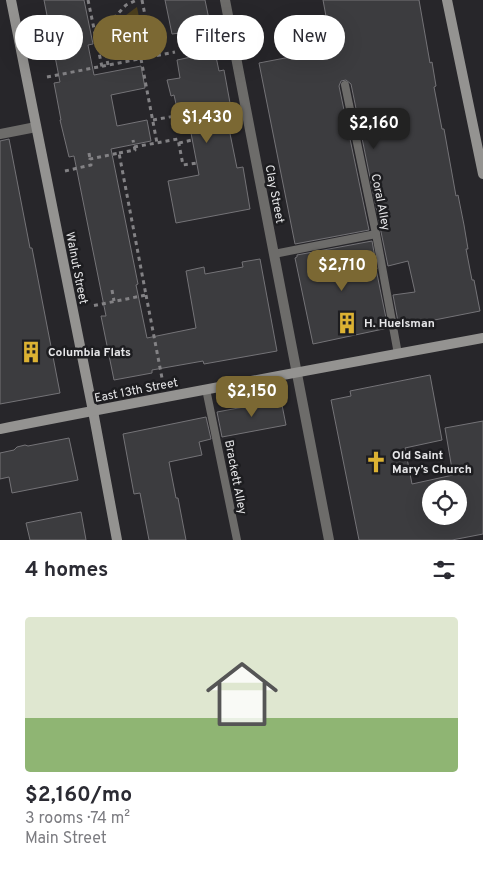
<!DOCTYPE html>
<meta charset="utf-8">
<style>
body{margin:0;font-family:Overpass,sans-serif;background:#f7f7f7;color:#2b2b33;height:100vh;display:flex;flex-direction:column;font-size:19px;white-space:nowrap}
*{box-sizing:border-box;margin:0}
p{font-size:16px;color:#7c7c81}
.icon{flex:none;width:28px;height:28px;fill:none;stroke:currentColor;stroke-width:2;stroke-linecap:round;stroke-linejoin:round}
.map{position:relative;height:540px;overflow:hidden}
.sheet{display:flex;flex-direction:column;background:#fff;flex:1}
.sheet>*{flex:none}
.hud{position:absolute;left:15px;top:15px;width:454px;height:45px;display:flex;gap:10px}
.controls{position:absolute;left:422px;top:480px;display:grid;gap:10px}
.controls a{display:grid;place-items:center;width:45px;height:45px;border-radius:50%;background:#fff;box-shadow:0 5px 20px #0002;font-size:25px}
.price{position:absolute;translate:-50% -42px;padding:0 11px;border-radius:10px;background:#7b6833;color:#fff;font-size:16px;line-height:32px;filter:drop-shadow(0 1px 2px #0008)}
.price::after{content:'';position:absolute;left:50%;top:30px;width:15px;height:11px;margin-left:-8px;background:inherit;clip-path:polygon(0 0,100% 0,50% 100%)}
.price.current{background:#222;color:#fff}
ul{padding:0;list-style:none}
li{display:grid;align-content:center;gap:10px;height:265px;padding:0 25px}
li span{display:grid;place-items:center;height:155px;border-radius:5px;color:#555}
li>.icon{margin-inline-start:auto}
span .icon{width:90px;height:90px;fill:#fffc;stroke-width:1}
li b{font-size:21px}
h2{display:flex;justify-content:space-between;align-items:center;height:60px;padding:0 25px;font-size:21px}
.tag{padding:0 18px;border-radius:22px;background:#fff;box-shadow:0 5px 20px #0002;font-size:18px;line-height:45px}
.tag.current{background:#7b6833;color:#fff}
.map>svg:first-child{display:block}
.green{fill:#4c3f1d}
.building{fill:#3c3c3f;stroke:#747377;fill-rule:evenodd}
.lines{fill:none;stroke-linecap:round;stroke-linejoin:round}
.path{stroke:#838285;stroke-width:3;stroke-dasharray:4 4;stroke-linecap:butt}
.lane{stroke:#6d6c6a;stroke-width:8}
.street{stroke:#6d6c6a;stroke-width:10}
.secondary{stroke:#949391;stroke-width:10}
.labels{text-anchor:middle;stroke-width:5;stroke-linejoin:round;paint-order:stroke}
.street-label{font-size:12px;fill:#e7e7e9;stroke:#1d1d20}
.poi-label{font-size:12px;font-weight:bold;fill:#e7e7e9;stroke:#1d1d20;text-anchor:start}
</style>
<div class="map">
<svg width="483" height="540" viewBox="0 0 483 540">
<rect width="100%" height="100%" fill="#27262a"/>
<path class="green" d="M137,7L146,53L110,59C108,32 115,22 137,7Z"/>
<g class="building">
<path d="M44,0H84L93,44L88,45L94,75L141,66L145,88L111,95L117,126L147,120L151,141L111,149L138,284L136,285L147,338L196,328L186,271L204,267L205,274L243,267L242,262L260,259L277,351L204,364L203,361L152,370V373L114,380L101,316H106L74,156L69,157L60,120H61L54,83L60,82Z"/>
<path d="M165,0H205L211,29L172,34Z"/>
<path d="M323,0H419L430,63L432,62L436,86L434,87L442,129H444L456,196L458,195L464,225L468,249H466L472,280H474L480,311L399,327L393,295L415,292L408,261L388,266L351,84L346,80L341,81L339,86L369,230L295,244L259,63L332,49Z"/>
<path d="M215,52L219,71L224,70L230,103L224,104L237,168L243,167L250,209L176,223L168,181L199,175L187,112L178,113L174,95L171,96L167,80L180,78L177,60Z"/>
<path d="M9,139L30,248H32L60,393L0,404V141Z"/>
<path d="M372,241L377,269H376L388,328L313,344L295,258L297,257V255Z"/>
<path d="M430,375L442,440L405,448L412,484L453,475L445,428L483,421V534L452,540H359L331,400L351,396L350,391ZM431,489H459V516H431Z"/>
<path d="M281,400L286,425L222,437L217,412Z"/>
<path d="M206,417L211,439L199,442L202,455L169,462L176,498H178L186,540H149L140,493L134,494L123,434Z"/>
<path d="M69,438L78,480L12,493L9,477L0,479V453L14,450L17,447L25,445L28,446Z"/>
<path d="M81,512L86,540H30L26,523Z"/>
</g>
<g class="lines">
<g class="path">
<path d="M88,0L102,67"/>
<path d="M142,0L153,56"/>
<path d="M141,59L157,143"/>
<path d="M108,65L106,54V39L114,18L126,5L137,0"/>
<path d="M47,77L175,52"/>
<path d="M153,120L230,106"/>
<path d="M179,143L192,140"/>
<path d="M134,147L178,139L183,165L197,163"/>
<path d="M89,153L90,159"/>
<path d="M119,153L135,150L133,140"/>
<path d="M65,171L91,165L90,159L119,153L146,295L92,306"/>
<path d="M112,290L114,301"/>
<path d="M146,295L162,378"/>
</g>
<g class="lane">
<path d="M345,85L376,234L398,354"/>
<path d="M274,254L376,234"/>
<path d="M206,389L237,540"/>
</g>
<g class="street">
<path d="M225,0L329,540"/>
<path d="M0,134L36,127"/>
</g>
<g class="secondary">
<path d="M11,0L93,411L117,540"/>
<path d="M447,0L483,174"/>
<path d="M0,429C161,397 322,368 483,338"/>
</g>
</g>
<defs>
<g id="building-bare" transform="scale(1.725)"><path d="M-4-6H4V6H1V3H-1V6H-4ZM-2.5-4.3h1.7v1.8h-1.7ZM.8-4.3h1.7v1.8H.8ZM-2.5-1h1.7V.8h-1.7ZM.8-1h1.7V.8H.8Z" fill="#dcb233" stroke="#1d1d20" stroke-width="2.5" paint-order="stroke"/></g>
<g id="church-bare" transform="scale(1.725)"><path d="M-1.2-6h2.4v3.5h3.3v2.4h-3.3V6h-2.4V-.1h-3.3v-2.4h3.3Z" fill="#dcb233" stroke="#1d1d20" stroke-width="2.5" paint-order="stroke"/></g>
</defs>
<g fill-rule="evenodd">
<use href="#building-bare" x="347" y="323"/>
<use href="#building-bare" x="31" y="352"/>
<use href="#church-bare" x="376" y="462"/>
</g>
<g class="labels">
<g class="street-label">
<text transform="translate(275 194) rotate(79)" y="4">Clay Street</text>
<text transform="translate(381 202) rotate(79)" y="4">Coral Alley</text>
<text transform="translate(77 268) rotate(79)" y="4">Walnut Street</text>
<text transform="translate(136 390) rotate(-11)" y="4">East 13th Street</text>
<text transform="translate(236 477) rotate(79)" y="4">Brackett Alley</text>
</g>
<g class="poi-label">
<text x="364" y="327">H. Huelsman</text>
<text x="48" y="356">Columbia Flats</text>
<text x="392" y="459">Old Saint<tspan x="392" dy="14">Mary’s Church</tspan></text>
</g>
</g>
</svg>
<div class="controls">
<a><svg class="icon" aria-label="locate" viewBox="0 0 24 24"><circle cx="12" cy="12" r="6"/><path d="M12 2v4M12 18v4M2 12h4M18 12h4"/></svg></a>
</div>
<b class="price" style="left:207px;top:144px">$1,430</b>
<b class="price current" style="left:374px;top:150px">$2,160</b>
<b class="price" style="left:342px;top:292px">$2,710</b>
<b class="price" style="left:252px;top:418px">$2,150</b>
<div class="hud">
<a class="tag">Buy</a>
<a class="tag current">Rent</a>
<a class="tag">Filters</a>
<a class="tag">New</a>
</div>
</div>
<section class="sheet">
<h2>4 homes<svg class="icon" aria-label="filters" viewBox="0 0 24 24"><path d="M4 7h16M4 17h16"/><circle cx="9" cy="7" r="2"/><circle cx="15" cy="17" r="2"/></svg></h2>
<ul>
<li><span style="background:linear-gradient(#dfe7d0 65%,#8fb573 0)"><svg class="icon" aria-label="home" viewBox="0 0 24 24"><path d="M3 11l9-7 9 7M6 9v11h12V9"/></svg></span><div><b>$2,160/mo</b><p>3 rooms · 74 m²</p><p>Main Street</p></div></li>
</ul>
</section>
